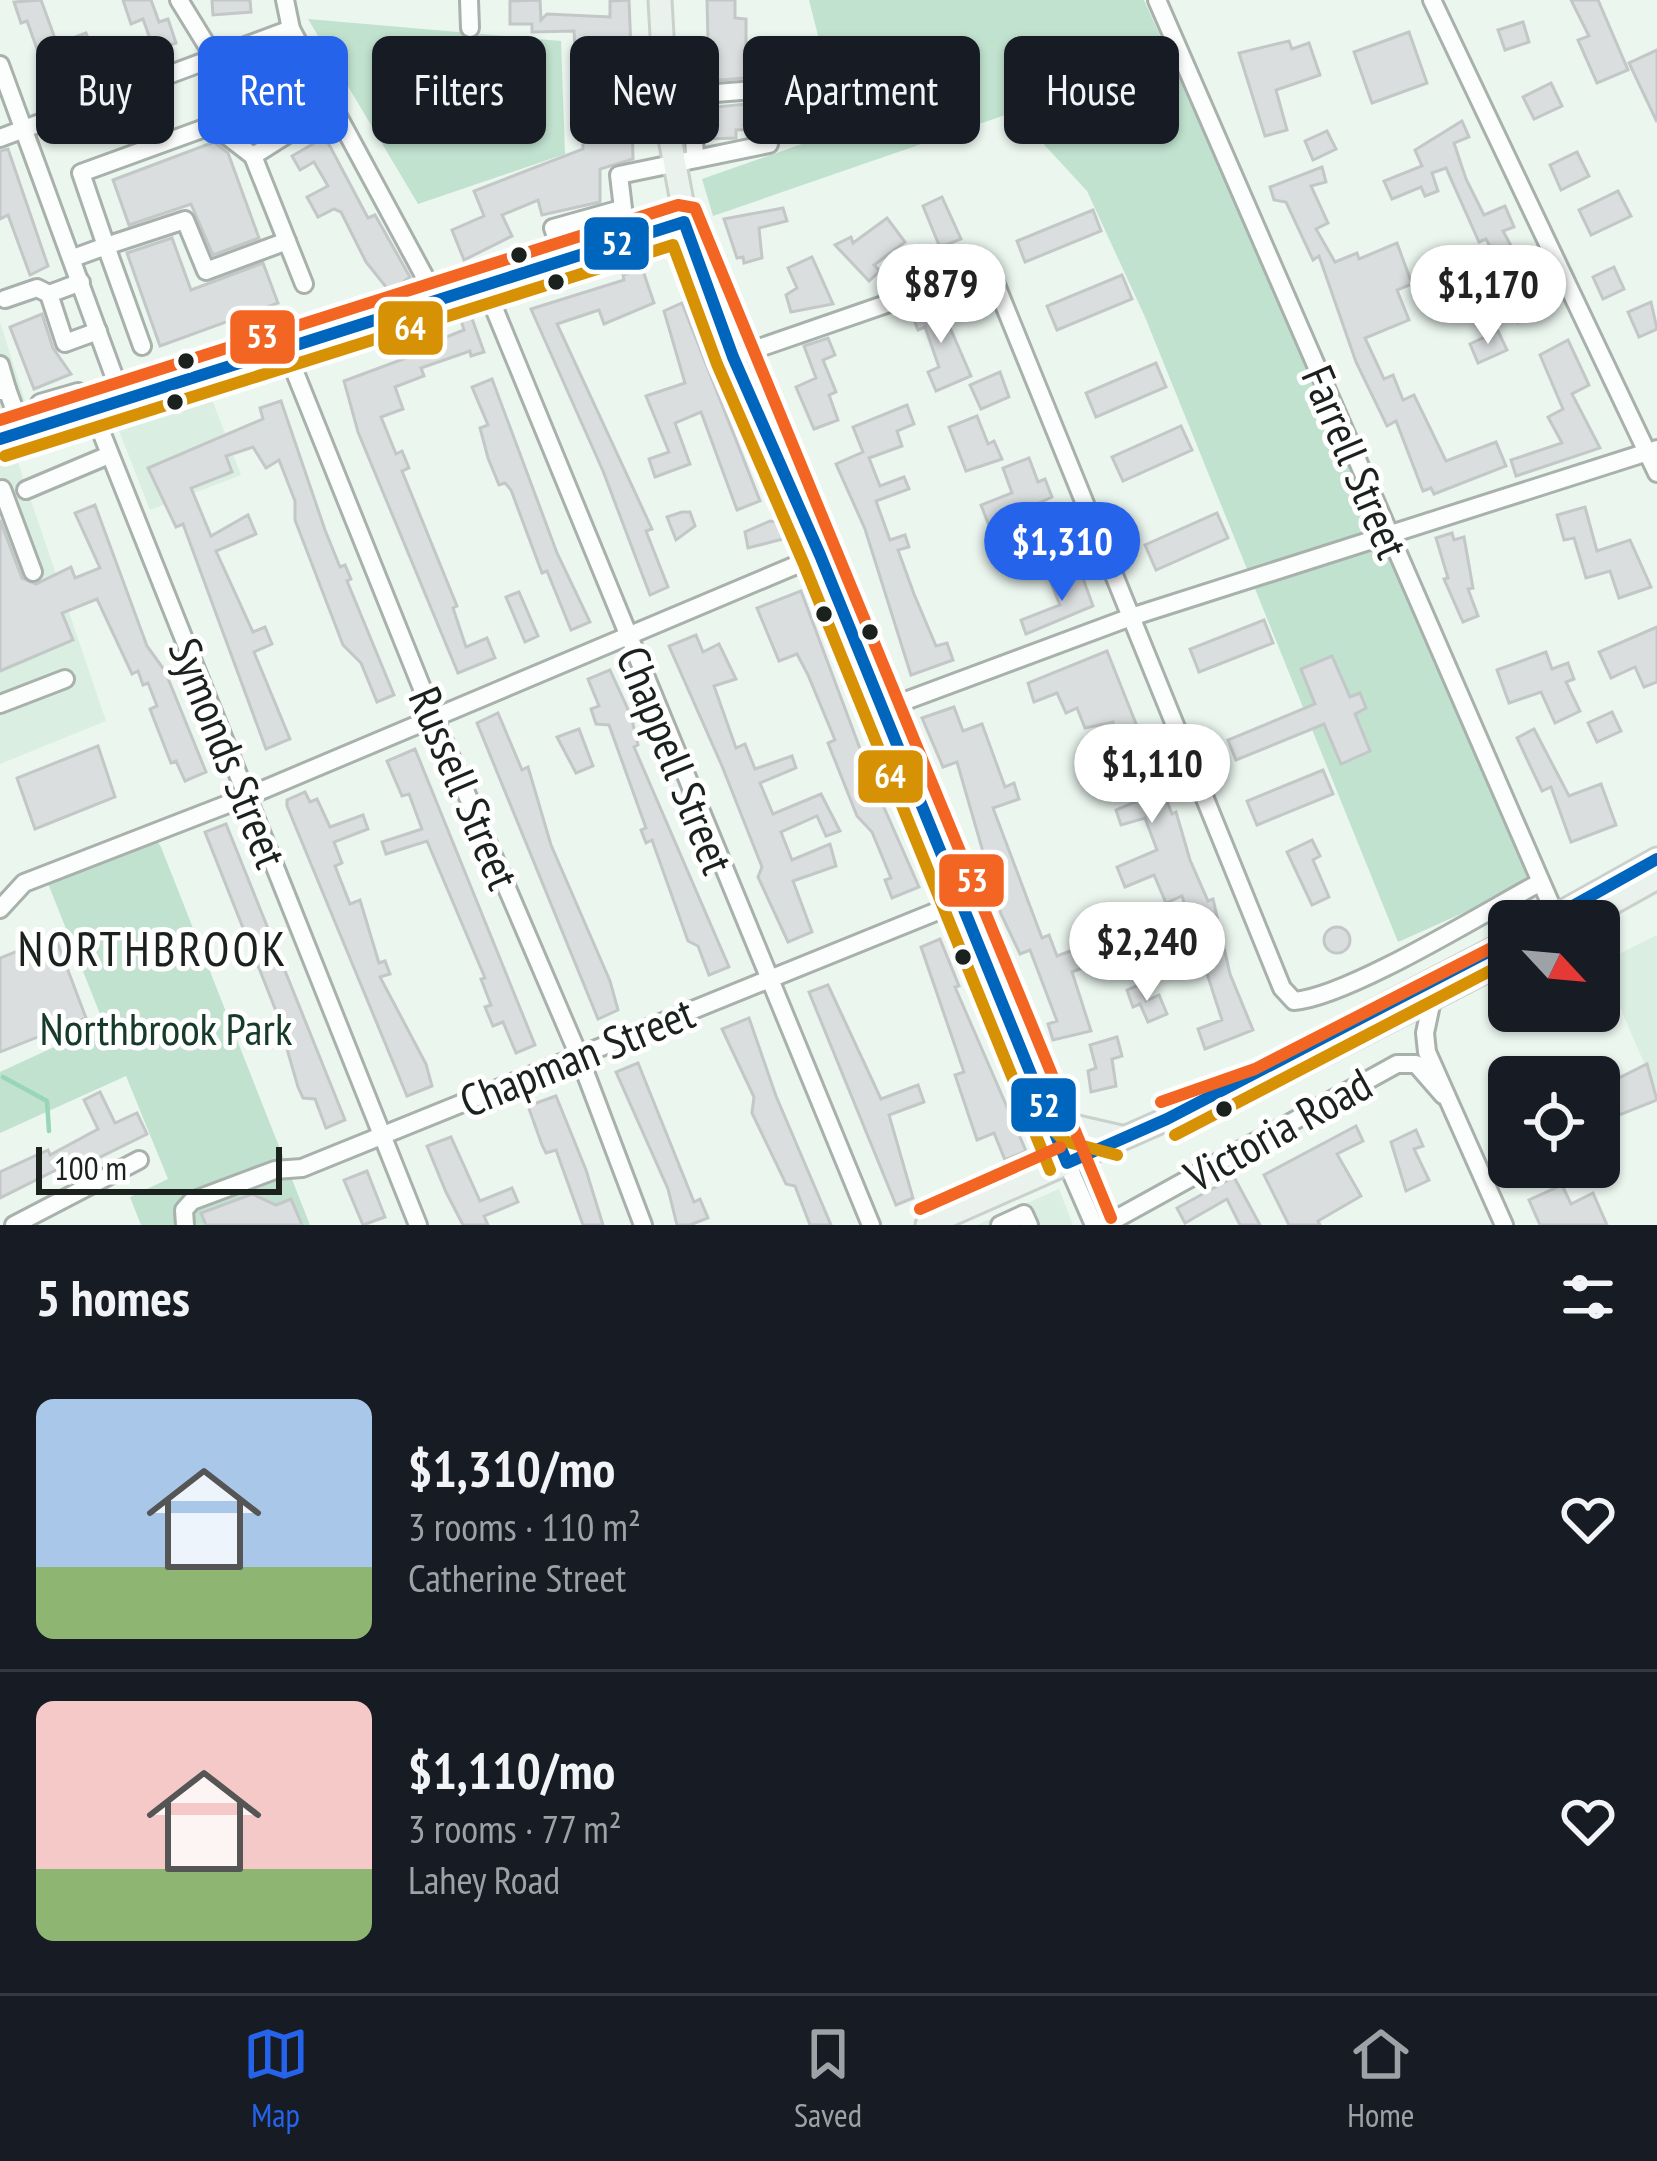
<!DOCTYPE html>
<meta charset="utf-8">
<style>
body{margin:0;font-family:"PT Sans Narrow",sans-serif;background:#20242c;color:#f1f3f6;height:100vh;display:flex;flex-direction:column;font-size:45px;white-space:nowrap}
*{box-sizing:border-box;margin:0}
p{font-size:39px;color:#9ea1a6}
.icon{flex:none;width:66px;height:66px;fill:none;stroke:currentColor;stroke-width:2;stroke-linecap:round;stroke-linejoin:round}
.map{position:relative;height:1225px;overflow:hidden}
.details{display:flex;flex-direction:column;background:#171b24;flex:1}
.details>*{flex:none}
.guide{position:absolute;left:36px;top:36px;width:1587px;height:108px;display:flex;gap:24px}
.needle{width:78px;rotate:116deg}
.tools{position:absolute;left:1488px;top:900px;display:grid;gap:24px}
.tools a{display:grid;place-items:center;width:132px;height:132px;border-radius:18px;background:#171b24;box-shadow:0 3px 9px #0004;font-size:60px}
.scale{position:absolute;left:36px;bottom:30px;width:246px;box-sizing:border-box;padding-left:12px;border:6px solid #1b221e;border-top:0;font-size:33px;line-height:42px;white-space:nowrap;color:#1b221e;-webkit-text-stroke:9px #fff;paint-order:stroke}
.price{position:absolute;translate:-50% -102px;padding:0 27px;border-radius:42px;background:#fff;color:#222;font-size:39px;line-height:78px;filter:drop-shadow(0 3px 6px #0008)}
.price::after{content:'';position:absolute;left:50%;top:72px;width:36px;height:27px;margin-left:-18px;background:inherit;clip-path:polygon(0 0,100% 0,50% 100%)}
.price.current{background:#2563eb;color:#fff}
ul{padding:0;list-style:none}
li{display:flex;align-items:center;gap:36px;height:300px;padding:0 36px}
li+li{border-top:3px solid #363941}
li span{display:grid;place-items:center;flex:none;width:336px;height:240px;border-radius:18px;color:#555}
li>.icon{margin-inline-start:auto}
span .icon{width:144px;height:144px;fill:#fffc;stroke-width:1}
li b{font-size:51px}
h2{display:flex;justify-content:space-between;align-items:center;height:144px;padding:0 36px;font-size:51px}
.chip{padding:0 42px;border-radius:18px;background:#171b24;box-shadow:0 3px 9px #0004;font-size:42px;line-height:108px}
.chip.current{background:#2563eb;color:#fff}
.dock{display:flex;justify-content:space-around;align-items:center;height:168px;border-top:3px solid #363941;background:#171b24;font-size:33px;color:#9ea1a6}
.dock a{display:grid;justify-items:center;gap:6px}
.dock .current{color:#2563eb}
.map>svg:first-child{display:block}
.built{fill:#daeee2}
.green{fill:#c1e2cf}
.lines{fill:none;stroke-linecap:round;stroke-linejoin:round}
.stream{stroke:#98d6b6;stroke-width:4.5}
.building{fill:#dadedf;stroke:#c3c7c7;stroke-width:3}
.minor-casing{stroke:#a8b1ab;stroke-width:22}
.major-casing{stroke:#cad0cc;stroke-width:27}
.minor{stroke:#fcfefd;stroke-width:16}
.major{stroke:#eaf2ed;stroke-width:21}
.bus-1-casing{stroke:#fff;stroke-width:21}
.bus-2-casing{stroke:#fff;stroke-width:21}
.bus-3-casing{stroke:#fff;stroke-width:21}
.bus-1{stroke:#0065bd;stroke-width:12}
.bus-2{stroke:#d69204;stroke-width:12}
.bus-3{stroke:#f26522;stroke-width:12}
.bus-dot{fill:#1b221e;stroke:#fff;stroke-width:4.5}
.labels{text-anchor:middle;stroke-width:10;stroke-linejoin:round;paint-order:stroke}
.street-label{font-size:45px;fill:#1b221e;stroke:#fff}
.park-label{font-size:45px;fill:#163b29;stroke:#fff}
.neighbourhood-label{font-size:48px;letter-spacing:3px;fill:#1b221e;stroke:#fff}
.line-badge{stroke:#fff;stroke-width:4.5}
.badge-label{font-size:33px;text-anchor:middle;font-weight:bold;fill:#fff}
</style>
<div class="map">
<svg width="1657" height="1225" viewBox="0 0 1657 1225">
<rect width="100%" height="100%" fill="#ebf6ef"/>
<g class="built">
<path d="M0,322L25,401L10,439L106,721L0,764Z"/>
<path d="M209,392L241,475L150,510L118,428Z"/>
<path d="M1657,935V1093L1601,963Z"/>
<path d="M1059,1189L1073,1225H977Z"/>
</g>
<g class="green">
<path d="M809,0H1144L1379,522L1533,882L1398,942L1145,317L1087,191L1014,112L713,216L702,179L842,130Z"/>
<path d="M308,19L561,41L565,154L418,204Z"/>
<path d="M151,832L161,847L310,1225H141L130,1197L168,1179L126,1076L0,1133V1072L104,1024L45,876Z"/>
</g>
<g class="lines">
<path class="stream" d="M3,1077L47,1101L49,1131"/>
</g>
<g class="building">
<path d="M41,0L57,44L86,33L91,46L62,58L69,78L50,85L27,21L21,23L14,2Z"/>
<path d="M123,0H151L159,22L168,19L176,43L154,50L143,19L131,24Z"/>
<path d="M212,0H250L251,12L213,15Z"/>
<path d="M540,0L541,20L547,14L610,17V1L629,0L631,49H641L642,67L631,68L633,159L600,169V202L542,215L538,200L502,215L512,236L464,260L452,230L484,216L474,191L583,149L582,117L609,115L607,68L576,69L574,31L532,32V24H510V1Z"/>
<path d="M707,0H735V18L746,19V52H756V77L709,81Z"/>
<path d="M1571,0H1598L1628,70L1597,83L1578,40L1589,36Z"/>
<path d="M1523,22L1529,42L1505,50L1498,30Z"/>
<path d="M1409,32L1427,83L1372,103L1354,52Z"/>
<path d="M1289,41L1292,49L1309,43L1320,75L1276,90L1287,130L1265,136L1239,53Z"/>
<path d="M1657,50V122L1629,63Z"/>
<path d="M281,59L304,100L277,115L264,92L238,106L226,84Z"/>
<path d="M1551,83L1562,106L1534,119L1523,97Z"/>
<path d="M757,103L785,106L786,128L736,130V138L707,139L705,108Z"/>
<path d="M1462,121L1469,137L1454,143L1466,179L1484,215L1505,206L1514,227L1503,231L1515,253L1498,262L1486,239L1479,242L1446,168L1432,173L1438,191L1425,196L1421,187L1392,199L1384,181L1422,166L1415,150Z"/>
<path d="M1327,131L1336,149L1313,160L1305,141Z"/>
<path d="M325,137L368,218L375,215L410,277L390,292L366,262L341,212L334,209L318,217L307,197L328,186L314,162L300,170L292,156Z"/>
<path d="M214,142L228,153L259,238L213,255L191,204L129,225L113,180Z"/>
<path d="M8,149L48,266L30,275L8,215L0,219V151Z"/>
<path d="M1577,152L1589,176L1561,190L1550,165Z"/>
<path d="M1322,167L1326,182L1311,186L1328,223L1316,229L1335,262L1357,253L1359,259L1397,243L1412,284L1397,290L1409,320L1365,338L1384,379L1393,375L1403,400L1414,395L1446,461L1496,442L1506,466L1434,494L1431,488L1423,491L1396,421L1387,426L1356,362L1319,256L1313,260L1286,202L1274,200L1270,187Z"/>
<path d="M1618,191L1631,216L1591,235L1579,210Z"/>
<path d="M942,197L961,239L946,245H939L923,206Z"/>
<path d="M783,208L787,221L759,228L762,258L744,263L743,257L737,258L724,219Z"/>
<path d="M1093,210L1101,231L1025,262L1017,241Z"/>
<path d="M887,218L905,242L874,265L880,271L869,281L835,245L851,237L853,243Z"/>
<path d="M172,238L191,290L263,263L278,303L160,346L127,253Z"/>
<path d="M812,257L833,304L791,312L786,295L797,288L788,268Z"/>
<path d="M1614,267L1624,289L1603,299L1593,277Z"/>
<path d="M642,268L654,303L604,324L599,310L557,324L652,529L646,531L668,587L650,595L603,471L531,309L624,280L623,275Z"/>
<path d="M1492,274L1501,299L1446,315L1440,299Z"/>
<path d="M1122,275L1132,299L1057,330L1047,306Z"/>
<path d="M1537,292L1544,311L1518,322L1510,304Z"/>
<path d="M938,300L971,376L936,391L928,372L939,367L925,327L918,330L910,309Z"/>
<path d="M1651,302L1657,329L1639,337L1628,312Z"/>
<path d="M682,303L760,501L737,510L701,412L675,423L690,464L655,477L649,459L669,452L646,396L685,383L664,311Z"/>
<path d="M470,313L484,352L471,356L470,351L421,368L424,376L395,387L403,409L381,417L396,454L402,451L409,468L402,471L457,606L453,608L466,647L487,638L495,658L458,673L358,432L344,381L428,350L426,345L464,330L460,317Z"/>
<path d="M42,314L53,348L71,374L34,389L10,327Z"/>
<path d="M1498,331L1507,350L1478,363L1470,344Z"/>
<path d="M828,338L835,355L823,360L836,392L829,395L838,420L814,429L796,387L816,378L804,346Z"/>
<path d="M1568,340L1589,385L1572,394L1600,448L1516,476L1511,460L1562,443L1548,417L1563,409L1540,355Z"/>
<path d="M1156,363L1166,387L1096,417L1086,393Z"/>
<path d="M1000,372L1009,397L981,409L970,385Z"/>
<path d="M492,379L557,553L590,622L571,630L547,571L542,573L511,490L505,483L499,485L488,458L480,428L488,425L472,387Z"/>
<path d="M281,401L325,530L340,567L345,565L351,579L347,581L394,695L377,702L361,663L343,645L295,520V501L279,460L266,468L253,447L226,456L232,472L191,488L211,536L248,515L256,534L216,551L253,632L265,627L272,644L254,652L290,739L266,749L183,524L176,527L148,468L263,419L260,408Z"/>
<path d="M907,405L914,424L897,431L902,446L869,458L880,486L904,477L909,489L876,501L890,540L905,535L909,547L898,550L914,594L936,646L947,643L953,660L911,675L865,529L836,464L863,452L853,427Z"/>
<path d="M977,416L988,444L994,441L1002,459L966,471L949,427Z"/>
<path d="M1181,426L1192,450L1123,481L1112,457Z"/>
<path d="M1029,458L1038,482L1045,479L1052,497L1039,503L1055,543L1073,539L1076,556L1046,562L1041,533L1030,537L1019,511L988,523L981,505L1012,493L1003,468Z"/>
<path d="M95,505L147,646L165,671L206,772L185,781L176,761L171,763L150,709L157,706L148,683L143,685L138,671L132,674L97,599L62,613L73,640L0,671V520L22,578L36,584L71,567L75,578L100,568L75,513Z"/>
<path d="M1585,507L1597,551L1630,540L1651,587L1619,598L1610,571L1586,578L1574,538L1564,540L1557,515Z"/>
<path d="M682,512H690L695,526L676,540L667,517Z"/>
<path d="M1217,513L1228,538L1156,570L1145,545Z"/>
<path d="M770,521L776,522L783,539L748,548L745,532Z"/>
<path d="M1452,533L1454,540L1464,537L1473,588L1468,589L1478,616L1463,622L1444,579L1448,578L1436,538Z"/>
<path d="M1081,573L1093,606L1026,634L1021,620L1060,605L1052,585Z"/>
<path d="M801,591L871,778L919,887L892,898L885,880L891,878L872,832L857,816L828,743L835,740L808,675L797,654L779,661L757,608Z"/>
<path d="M519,592L538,636L525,642L506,597Z"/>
<path d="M1264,620L1273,643L1199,672L1190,649Z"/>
<path d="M1657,627V682L1644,687L1635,667L1611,678L1599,652Z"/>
<path d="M696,635L703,652L719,644L736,679L714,686L736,748L745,744L755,769L792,756L796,768L760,783L773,814L821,794L840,831L826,836L817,816L781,832L792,860L830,844L836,866L793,881L812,932L788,942L758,877L762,867L722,766L669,646Z"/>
<path d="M1107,651L1172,814L1176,812L1190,860L1208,901L1213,899L1230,974L1253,1030L1205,1049L1198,1029L1222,1020L1182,896L1166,903L1154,875L1125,887L1117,867L1157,850L1145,818L1121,825L1116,810L1135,802L1122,774L1127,772L1113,722L1085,728L1077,708L1066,713L1057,693L1034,702L1028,683Z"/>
<path d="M1546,652L1552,669L1568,663L1574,679L1566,682L1580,711L1555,723L1541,692L1509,703L1497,670Z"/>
<path d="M1332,656L1350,697L1360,693L1366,708L1355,714L1370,751L1341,764L1324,724L1236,760L1228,740L1315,704L1301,669Z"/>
<path d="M610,670L631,716L638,745L634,747L729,967L709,975L698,946L688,941L652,840L646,843L641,830L646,828L609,725L596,724L591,709L599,706L588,679Z"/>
<path d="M954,707L963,731L982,724L1005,787L1014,783L1019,799L993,808L1042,938L1049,935L1057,956L1108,937L1115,955L1072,972L1091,1031L1053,1040L1048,1024L1057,1021L1030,950L1020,954L1001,914L957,762L943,767L922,718Z"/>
<path d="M1612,712L1621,731L1597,742L1588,723Z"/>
<path d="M498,713L522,770L528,767L551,845L610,981L618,1010L598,1019L477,723Z"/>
<path d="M579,729L593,766L576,773L557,737Z"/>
<path d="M1534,729L1569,796L1601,784L1616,825L1571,842L1551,787L1542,791L1517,738Z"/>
<path d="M98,746L115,797L35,829L17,778Z"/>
<path d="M415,749L535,1045L516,1053L503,1022L493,1026L485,1007L491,1005L481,979L485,978L427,841L386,854L382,842L422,829L409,794L402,796L387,761Z"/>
<path d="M1323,770L1333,794L1257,825L1247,801Z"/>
<path d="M305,792L310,802L317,799L330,827L363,815L368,829L334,842L342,863L335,866L350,904L360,900L379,963L385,961L390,974L380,977L426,1064L432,1086L407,1096L287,806V800Z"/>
<path d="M226,824L345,1120L326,1128L315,1099L303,1098L298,1087L276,1011L205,832Z"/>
<path d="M1312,840L1320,856L1313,860L1329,897L1312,905L1287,852Z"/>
<circle cx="1337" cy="940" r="13"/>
<path d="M55,936L86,1018L0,1052V958Z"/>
<path d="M940,939L959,986L955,987L1026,1151L1005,1160L994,1133L977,1140L955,1075L964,1072L921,947Z"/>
<path d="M828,985L881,1099L918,1085L924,1102L889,1115L913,1198L896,1205L809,992Z"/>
<path d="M1139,985L1146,1001L1159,995L1167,1014L1148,1022L1140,1004L1133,1007L1127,990Z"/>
<path d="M749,1018L776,1096L831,1225H810L795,1186L786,1184L752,1113L754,1097L722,1029Z"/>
<path d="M1117,1037L1122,1056L1112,1059L1116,1086L1091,1092L1088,1071L1096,1068L1090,1045Z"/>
<path d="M638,1063L694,1202L700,1199L708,1218L690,1225H677L668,1189L616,1072Z"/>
<path d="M1647,1064L1657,1100L1599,1123V1088Z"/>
<path d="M100,1092L115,1123L137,1113L147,1134L82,1166L78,1159L0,1198V1172L48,1150L50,1155L98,1129L84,1100Z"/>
<path d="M556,1096L586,1170L603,1225H583L556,1150L546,1153L542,1145L528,1106Z"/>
<path d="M1356,1126L1363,1141L1337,1154L1361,1196L1318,1221L1320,1225H1289L1264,1175Z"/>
<path d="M1416,1130L1423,1146L1414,1149L1429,1180L1406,1191L1391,1142Z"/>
<path d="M451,1137L480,1201L512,1188L518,1202L484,1216L488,1225H463L446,1192L427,1146Z"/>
<path d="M367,1171L385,1217L363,1225L344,1180Z"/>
<path d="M1234,1177L1260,1225H1240L1227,1199L1185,1223L1177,1208Z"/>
<path d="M1562,1185L1571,1204L1593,1193L1607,1225H1540L1529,1200Z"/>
<path d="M252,1194L276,1205L291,1199L302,1225H206L201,1213Z"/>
</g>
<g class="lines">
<g class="minor-casing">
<g id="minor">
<path d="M179,0L214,57"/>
<path d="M285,0L291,29L441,307"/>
<path d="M469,0L470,28"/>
<path d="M1157,0L1558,921"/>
<path d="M1432,0L1657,473"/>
<path d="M0,65L125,406"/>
<path d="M692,95L695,159"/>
<path d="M665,97L779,88L778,48"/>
<path d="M0,138L291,29"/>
<path d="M627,242L619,175L769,144"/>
<path d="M73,258L106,246L81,173L213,125L253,156"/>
<path d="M566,265L553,228L621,209"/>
<path d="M81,282L49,294L65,343L98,331"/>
<path d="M304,284L253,156L335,104"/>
<path d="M487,291L871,1225"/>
<path d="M5,299L37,288L49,294"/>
<path d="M142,346L106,246L185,220L206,271L287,241"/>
<path d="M286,350L434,718L579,1056L643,1225"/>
<path d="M733,357L976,273L994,280L1282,988L1294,1001C1348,997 1485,912 1539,883"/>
<path d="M0,365L7,389"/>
<path d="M0,391L7,389L23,433"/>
<path d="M94,414L418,1225"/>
<path d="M46,426L40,403L78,392L84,417"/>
<path d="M2,489L33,572"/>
<path d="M26,490L109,455"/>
<path d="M0,704L65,679"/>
<path d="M881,710L1131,617L1657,449"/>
<path d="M0,909L24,883L246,797L820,555"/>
<path d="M1432,1000L1425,1033L1427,1052L1504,1225"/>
<path d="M1067,1163L1094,1225"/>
<path d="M14,1225L139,1160"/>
<path d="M185,1225L184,1210L192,1201L275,1170L302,1168L960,902"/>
<path d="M1000,1225L1024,1214L1029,1225"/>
<path d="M1105,1225L1397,1064H1416L1443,1095"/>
</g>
</g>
<g class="major-casing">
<g id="major">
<path d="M660,0L667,123L688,233L733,357L820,555L1067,1163"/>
<path d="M0,439C98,413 193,378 290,349C422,309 553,269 684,222"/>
<path d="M1546,921L1657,859"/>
<path d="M1580,921L1657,878"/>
<path d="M1050,1103L1073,1126L1121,1137"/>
<path d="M1213,1105L1262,1086L1509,959"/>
<path d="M927,1225L1167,1119L1509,941"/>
</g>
</g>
<use href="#minor" class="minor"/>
<use href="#major" class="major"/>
<g class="bus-1-casing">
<g id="bus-1">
<path d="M0,439L684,222L733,357L820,555L1067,1163L1167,1119L1509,941"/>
<path d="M1546,921L1657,859"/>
</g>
</g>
<g class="bus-2-casing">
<g id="bus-2">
<path d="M5,456L673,245L717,364L803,562L1050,1170"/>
<path d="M1020,1093L1064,1141L1117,1155"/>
<path d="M1175,1135L1509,961"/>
</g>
</g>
<g class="bus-3-casing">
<g id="bus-3">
<path d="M0,420L678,205L695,208L1111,1218"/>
<path d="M1161,1102L1255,1069L1501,943"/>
<path d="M920,1209L1060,1147"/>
</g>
</g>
<use href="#bus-1" class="bus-1"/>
<use href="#bus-2" class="bus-2"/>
<use href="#bus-3" class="bus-3"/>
</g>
<g class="bus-dot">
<circle cx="519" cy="255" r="10"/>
<circle cx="556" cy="282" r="10"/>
<circle cx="186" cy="361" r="10"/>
<circle cx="175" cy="402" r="10"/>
<circle cx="824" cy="614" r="10"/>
<circle cx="870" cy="632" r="10"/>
<circle cx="963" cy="957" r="10"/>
<circle cx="1224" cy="1109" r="10"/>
</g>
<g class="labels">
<g class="street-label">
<text transform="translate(1355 462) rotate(67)" y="16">Farrell Street</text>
<text transform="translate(228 753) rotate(68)" y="16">Symonds Street</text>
<text transform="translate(675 760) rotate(68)" y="16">Chappell Street</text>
<text transform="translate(464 788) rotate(67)" y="16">Russell Street</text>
<text transform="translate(577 1057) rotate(-22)" y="16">Chapman Street</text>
<text transform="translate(1278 1130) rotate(-29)" y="16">Victoria Road</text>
</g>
<g class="park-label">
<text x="166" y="1045">Northbrook Park</text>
</g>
<g class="neighbourhood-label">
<text x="153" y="966">NORTHBROOK</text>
</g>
</g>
<g class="line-badge">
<rect x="582" y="215" width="69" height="57" rx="12" fill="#0065bd"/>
<rect x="376" y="299" width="69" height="58" rx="12" fill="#d69204"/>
<rect x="228" y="308" width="69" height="58" rx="12" fill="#f26522"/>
<rect x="856" y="748" width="69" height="57" rx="12" fill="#d69204"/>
<rect x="937" y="852" width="69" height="57" rx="12" fill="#f26522"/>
<rect x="1009" y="1076" width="69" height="58" rx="12" fill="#0065bd"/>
</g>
<g class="badge-label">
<text x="617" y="255">52</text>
<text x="410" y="340">64</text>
<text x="262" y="348">53</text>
<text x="890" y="788">64</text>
<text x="972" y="892">53</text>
<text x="1044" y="1117">52</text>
</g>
</svg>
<div class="tools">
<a><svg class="needle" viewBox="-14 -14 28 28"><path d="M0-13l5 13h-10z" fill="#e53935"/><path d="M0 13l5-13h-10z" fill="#9ea1a6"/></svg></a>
<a><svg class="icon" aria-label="locate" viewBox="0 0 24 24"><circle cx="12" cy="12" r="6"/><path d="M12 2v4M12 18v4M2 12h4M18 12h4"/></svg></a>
</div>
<div class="scale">100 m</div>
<b class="price" style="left:941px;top:346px">$879</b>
<b class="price" style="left:1488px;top:347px">$1,170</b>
<b class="price current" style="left:1062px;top:604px">$1,310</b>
<b class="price" style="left:1152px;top:826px">$1,110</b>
<b class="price" style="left:1147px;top:1004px">$2,240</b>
<div class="guide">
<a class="chip">Buy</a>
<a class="chip current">Rent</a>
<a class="chip">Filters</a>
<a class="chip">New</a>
<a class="chip">Apartment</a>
<a class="chip">House</a>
</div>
</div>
<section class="details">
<h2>5 homes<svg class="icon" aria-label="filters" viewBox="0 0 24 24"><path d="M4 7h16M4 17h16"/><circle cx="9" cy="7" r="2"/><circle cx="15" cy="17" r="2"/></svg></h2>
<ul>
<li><span style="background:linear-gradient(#a9c7e8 70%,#8fb573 0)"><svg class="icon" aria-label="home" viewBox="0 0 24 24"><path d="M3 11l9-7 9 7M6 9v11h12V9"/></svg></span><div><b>$1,310/mo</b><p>3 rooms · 110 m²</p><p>Catherine Street</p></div><svg class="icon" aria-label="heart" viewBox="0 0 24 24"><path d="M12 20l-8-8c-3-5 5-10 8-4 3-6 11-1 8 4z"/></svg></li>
<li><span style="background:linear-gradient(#f6c9c9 70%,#8fb573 0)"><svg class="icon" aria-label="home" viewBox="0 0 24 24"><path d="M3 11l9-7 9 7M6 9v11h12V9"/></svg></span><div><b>$1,110/mo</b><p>3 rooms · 77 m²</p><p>Lahey Road</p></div><svg class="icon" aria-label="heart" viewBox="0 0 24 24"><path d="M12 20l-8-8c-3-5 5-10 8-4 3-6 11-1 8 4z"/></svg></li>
</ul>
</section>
<nav class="dock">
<a class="current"><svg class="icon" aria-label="map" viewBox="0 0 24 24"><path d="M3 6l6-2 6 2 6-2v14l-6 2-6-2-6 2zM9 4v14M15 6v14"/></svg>Map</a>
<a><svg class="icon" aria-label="saved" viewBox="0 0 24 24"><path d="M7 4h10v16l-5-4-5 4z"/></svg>Saved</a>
<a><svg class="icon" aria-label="home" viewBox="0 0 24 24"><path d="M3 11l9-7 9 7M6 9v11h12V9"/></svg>Home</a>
</nav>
